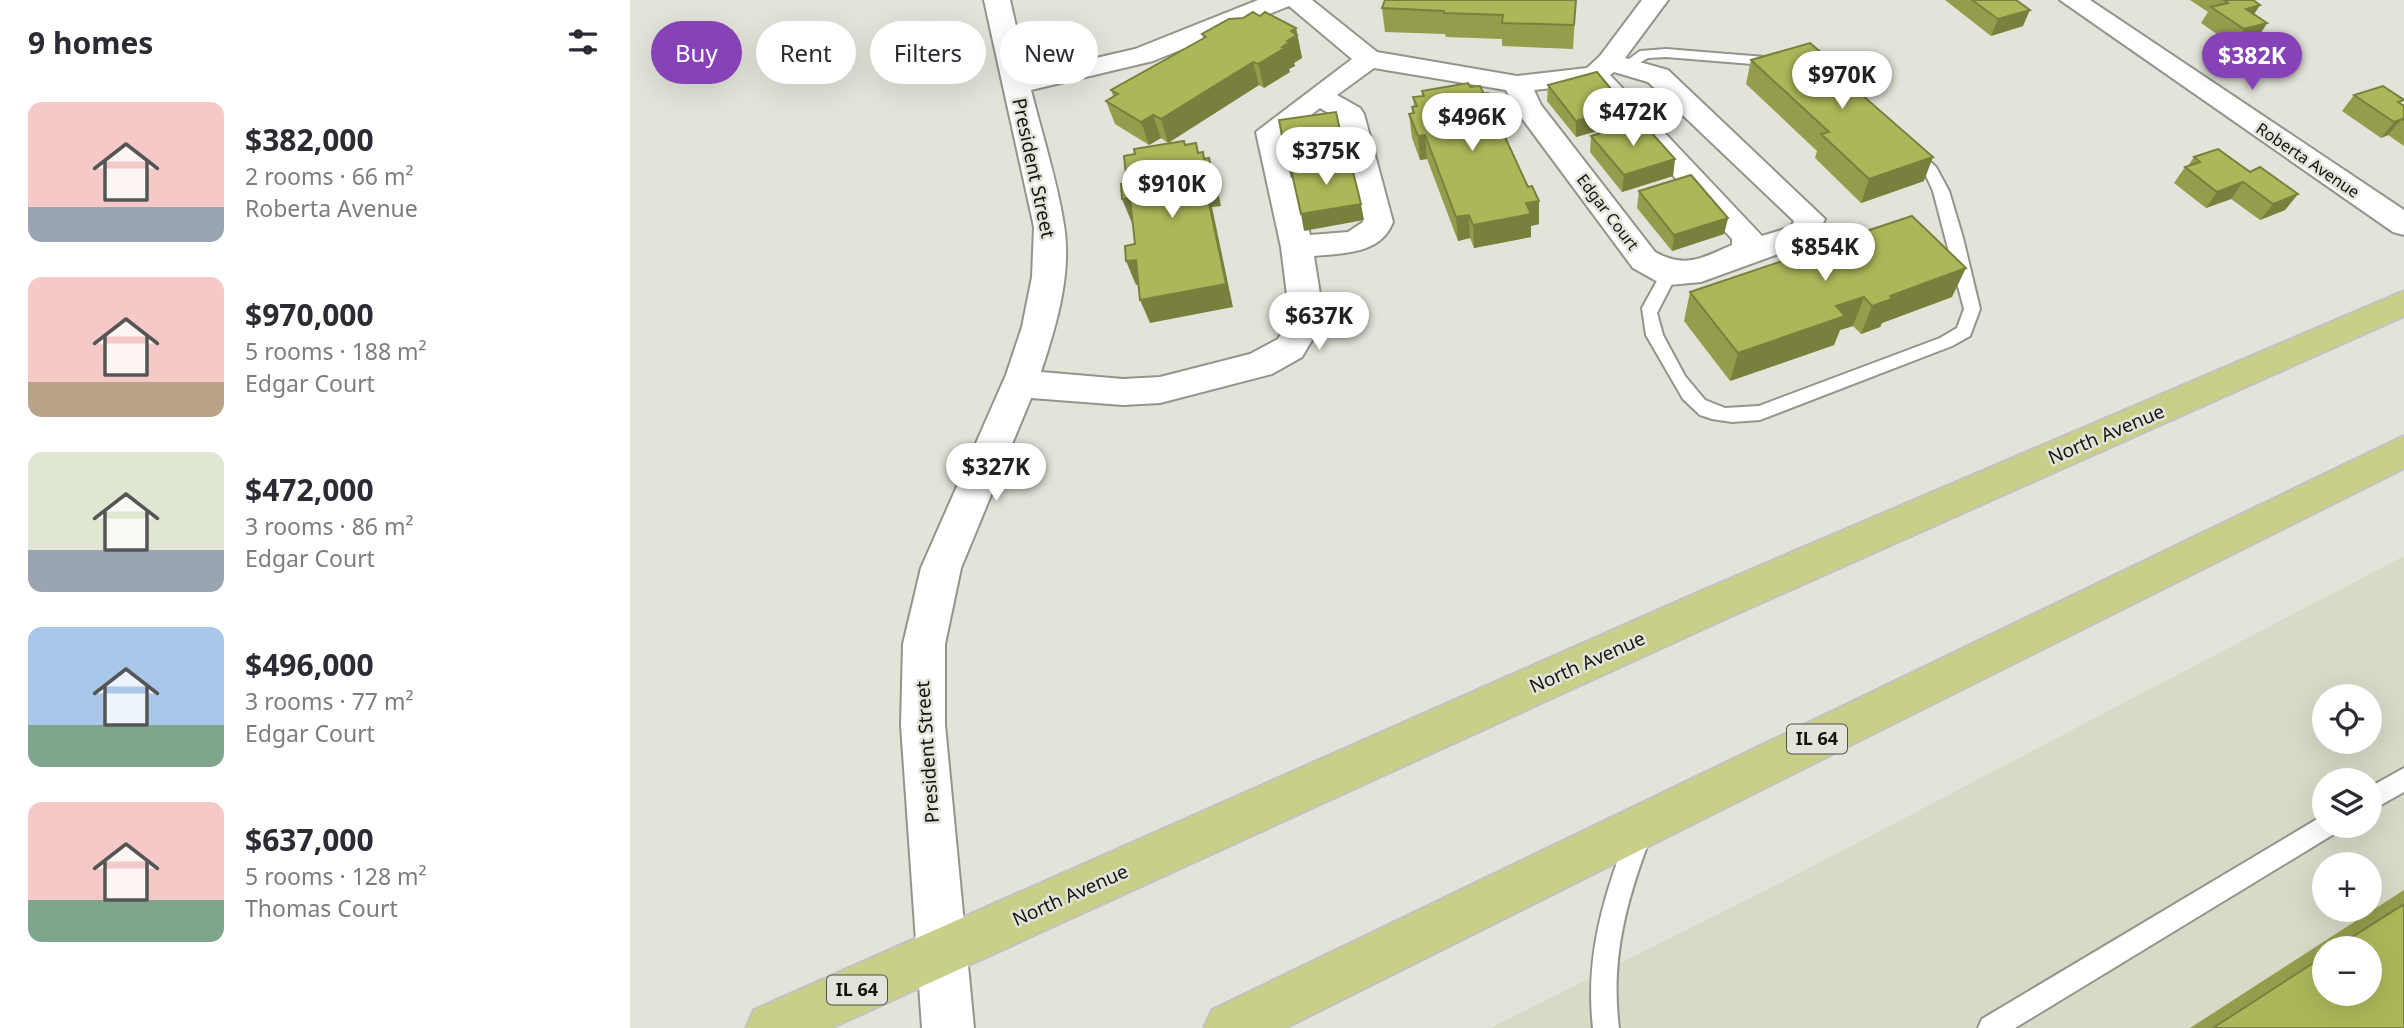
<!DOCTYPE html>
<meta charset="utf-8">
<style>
body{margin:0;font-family:"Noto Sans",sans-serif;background:#f7f7f7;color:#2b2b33;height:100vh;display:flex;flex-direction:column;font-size:26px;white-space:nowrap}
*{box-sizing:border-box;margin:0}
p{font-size:23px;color:#7c7c81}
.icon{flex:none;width:38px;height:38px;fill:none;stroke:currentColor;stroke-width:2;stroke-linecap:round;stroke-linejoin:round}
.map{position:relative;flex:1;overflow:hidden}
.drawer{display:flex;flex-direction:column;background:#fff;width:630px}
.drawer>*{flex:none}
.top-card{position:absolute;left:21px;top:21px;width:665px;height:63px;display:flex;gap:14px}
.tools{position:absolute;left:1682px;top:684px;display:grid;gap:14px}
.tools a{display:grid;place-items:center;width:70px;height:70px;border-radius:50%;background:#fff;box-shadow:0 7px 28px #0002;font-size:35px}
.price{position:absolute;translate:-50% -60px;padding:0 16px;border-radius:24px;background:#fff;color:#222;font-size:23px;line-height:46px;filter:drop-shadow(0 2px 4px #0008)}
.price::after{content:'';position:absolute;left:50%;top:42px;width:21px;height:16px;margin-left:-10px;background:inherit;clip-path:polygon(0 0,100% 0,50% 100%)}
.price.on{background:#8643b7;color:#fff}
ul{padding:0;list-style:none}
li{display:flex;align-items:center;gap:21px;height:175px;padding:0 28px}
li span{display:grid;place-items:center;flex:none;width:196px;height:140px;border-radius:14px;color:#555}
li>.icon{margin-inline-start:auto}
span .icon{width:84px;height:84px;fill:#fffc;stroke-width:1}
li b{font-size:30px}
h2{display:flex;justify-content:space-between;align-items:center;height:84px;padding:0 28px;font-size:30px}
.chip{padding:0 24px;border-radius:32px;background:#fff;box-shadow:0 7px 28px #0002;font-size:24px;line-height:63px}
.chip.on{background:#8643b7;color:#fff}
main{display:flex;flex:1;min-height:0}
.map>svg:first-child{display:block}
.built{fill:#d7dac7;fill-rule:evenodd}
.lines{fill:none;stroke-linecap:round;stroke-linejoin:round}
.service-casing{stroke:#93958b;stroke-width:4}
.minor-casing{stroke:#93958b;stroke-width:4}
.primary-casing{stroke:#c2c2c1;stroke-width:4}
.service{fill:#fff;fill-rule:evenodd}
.minor{fill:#fff;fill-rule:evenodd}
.primary{fill:#c9cf89;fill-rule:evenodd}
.wall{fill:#959d4d;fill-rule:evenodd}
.shaded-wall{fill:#79803e}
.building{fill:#adb759;stroke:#79803e;stroke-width:2}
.labels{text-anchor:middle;stroke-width:5;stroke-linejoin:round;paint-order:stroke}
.far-street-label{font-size:16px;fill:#131410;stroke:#e3e4d9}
.shield{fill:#e3e4d9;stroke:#51524c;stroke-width:2}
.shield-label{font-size:18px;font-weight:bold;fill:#131410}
.street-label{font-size:19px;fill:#131410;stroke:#e3e4d9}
</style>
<main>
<section class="drawer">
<h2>9 homes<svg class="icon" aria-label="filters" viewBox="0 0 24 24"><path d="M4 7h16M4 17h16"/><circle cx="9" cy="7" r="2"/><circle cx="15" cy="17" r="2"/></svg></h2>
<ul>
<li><span style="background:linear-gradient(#f6c9c9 75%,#9aa5b1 0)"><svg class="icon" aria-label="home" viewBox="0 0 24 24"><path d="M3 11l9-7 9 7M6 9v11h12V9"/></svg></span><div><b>$382,000</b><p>2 rooms · 66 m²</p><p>Roberta Avenue</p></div></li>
<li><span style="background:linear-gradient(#f6c9c9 75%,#b9a48a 0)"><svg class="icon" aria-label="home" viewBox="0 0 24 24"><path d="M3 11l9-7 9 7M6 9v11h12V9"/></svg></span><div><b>$970,000</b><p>5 rooms · 188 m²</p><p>Edgar Court</p></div></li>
<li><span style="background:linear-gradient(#dfe7d0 70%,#9aa5b1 0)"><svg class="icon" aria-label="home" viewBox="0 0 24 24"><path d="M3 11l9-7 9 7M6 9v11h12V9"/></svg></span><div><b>$472,000</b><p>3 rooms · 86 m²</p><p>Edgar Court</p></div></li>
<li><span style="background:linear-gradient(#a9c7e8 70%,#7fa58c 0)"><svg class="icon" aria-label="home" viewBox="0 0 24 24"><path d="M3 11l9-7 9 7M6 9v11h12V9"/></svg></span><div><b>$496,000</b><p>3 rooms · 77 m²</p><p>Edgar Court</p></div></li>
<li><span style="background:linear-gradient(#f6c9c9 70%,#7fa58c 0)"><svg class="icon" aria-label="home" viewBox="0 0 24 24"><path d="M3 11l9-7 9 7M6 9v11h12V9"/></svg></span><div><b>$637,000</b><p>5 rooms · 128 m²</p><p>Thomas Court</p></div></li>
</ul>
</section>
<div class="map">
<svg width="1774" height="1028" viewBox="0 0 1774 1028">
<rect width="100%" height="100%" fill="#e3e4d9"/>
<path class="built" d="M1774,556V1028H860L1162,877ZM1694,696H1740V742H1694ZM1694,780H1740V826H1694ZM1694,864H1740V910H1694ZM1694,948H1740V994H1694Z"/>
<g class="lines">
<g class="service-casing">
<g id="service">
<path d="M1036,49L1147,58L1154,62L1147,66L1036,57L1018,58L995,71L988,67L1010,51Z"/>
<path d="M1282,145L1306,167L1319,191L1333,238L1350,309L1340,336L1322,346L1130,420L1102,422L1082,419L1070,415L1053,399L1016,335L1012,308L1033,270L1039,268L1047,274L1027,313L1033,335L1055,376L1075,400L1095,408L1129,406L1310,338L1327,328L1334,309L1303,191L1293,169L1275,150Z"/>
<path d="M1774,768V792L1740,811V787Z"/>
<path d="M1694,815V826H1708L1704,834L1385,1028H1348L1352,1019Z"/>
<path d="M1010,821L1018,825L1022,833C997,898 980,958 989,1028H963C955,958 973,897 998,833L1002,825Z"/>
</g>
</g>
<g class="minor-casing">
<g id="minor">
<path d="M354,0H380L397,74L505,49L628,0H682L747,52L887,76L957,68L970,56L1012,0H1038L995,58L1038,70L1195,219L1184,241L1071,282L1039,285L1028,282L1003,268L888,113L876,90L744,68L707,95L730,108L734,114L763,222C751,254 714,253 684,256L694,320L672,357L642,374L530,403L493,405L401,398L331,568L315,644V725L344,1028H292L271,725L273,644L291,568L376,375L392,327L402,277L404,227ZM659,6L722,59L626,132L651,247L660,319L648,339L620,354L530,377L493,379L411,372C426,326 442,275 434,225C427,180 412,134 401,90L523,61ZM984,72L1018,82L1164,221L1161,227L1132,236L980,75ZM958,84L1102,239V245C1072,258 1056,269 1025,252L911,105L904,90ZM690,108L707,118L733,222L718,232L680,235L655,135Z"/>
<path d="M1430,0H1460L1774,210V235L1763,232Z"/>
</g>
</g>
<g class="primary-casing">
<g id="primary">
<path d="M1774,291V316L1097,618L201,1028H116L124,1010L1069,592Z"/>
<path d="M1774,436V468L655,1028H574L582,1010Z"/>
</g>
</g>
<use href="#service" class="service"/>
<use href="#minor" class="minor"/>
<use href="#primary" class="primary"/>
</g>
<g class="wall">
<path d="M946,0L943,49L872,46V39L816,37L815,34L755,32L752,8Z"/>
<path d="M1315,0H1386L1393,26L1361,36Z"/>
<path d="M1560,0H1623L1624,14L1637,23L1627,39L1604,46L1571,23L1578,12Z"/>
<path d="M630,16L666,28L672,58L664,63L665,66L659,69L660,72L634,88L629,85L538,143L531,138L519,145L485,124L476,101L483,96L481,90L573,38L572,34L613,18Z"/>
<path d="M1121,60L1220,85L1294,181L1231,203L1185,158L1187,151L1116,84Z"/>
<path d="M918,85L996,107L995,123L946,137L917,101Z"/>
<path d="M840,87L877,140L898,187L909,201V224L901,226V237L844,248L840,238L828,241L797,159L790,160L782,138L779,114L782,113V107L784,106L783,97L792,96V91Z"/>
<path d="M1724,95L1774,106V146L1758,135L1751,138L1712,111Z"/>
<path d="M961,136L1045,159L1043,176L992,192L960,152Z"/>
<path d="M1564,157L1620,172L1668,194L1655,210L1630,220L1601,199L1576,208L1544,183L1555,167L1558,166Z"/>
<path d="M1009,191L1098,218L1094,234L1042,251L1007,208Z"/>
<path d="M1185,248L1322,297L1252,323L1250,327L1231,334L1223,326L1210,330L1204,345L1100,381L1054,321L1060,292L1169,263L1182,259Z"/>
<path d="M1774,890V1028H1560ZM1694,948H1740L1694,994Z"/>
</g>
<g class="shaded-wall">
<path d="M1630,5L1620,21L1606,25L1616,9Z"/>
<path d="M1400,10L1393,26L1361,36L1368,19Z"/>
<path d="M1637,23L1627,39L1604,46L1614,29Z"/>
<path d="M666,28L672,58L664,63L665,66L659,69L660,72L634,88L628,64L652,47L661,31Z"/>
<path d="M623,62L629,85L538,143L531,119Z"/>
<path d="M996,107L995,123L946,137V121Z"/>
<path d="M523,115L531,138L519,145L511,122Z"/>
<path d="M1772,119L1758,135L1751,138L1764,122Z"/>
<path d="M876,121L877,145L868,122Z"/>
<path d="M795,135L797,159L790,160L788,136Z"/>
<path d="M715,153L718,169L661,178L657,162Z"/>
<path d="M1303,157L1294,181L1231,203L1239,179Z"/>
<path d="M579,158L586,182L591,206L582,207L603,307L520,323L510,300Z"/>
<path d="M1045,159L1043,176L992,192L994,175Z"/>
<path d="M1613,182L1601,199L1576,208L1587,192Z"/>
<path d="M1668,194L1655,210L1630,220L1643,204Z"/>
<path d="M500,198L509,221L502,223L492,199Z"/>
<path d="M909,201V224L901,226V237L844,248L843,225L896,203Z"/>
<path d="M731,204L734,220L674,231L671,214Z"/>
<path d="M839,215L840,238L828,241L826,217Z"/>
<path d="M1098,218L1094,234L1042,251L1044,235Z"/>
<path d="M506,260L515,283L506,285L496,261Z"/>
<path d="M1336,268L1322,297L1252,323L1250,327L1231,334L1242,306L1260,296Z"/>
<path d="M1234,297L1223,326L1210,330L1204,345L1100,381L1108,353L1206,306Z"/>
</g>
<g class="building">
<path d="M755,0H946L944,25L872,23L873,15L814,13V11L752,8Z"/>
<path d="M1342,0H1386L1400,10L1368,19Z"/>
<path d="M1594,0H1623L1630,5L1616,9L1637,23L1614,29L1581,7L1598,3Z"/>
<path d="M623,12L630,16L635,12L666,28L661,31L667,35L657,41L660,42L652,47L655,48L628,64L623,62L531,119L523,115L511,122L476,101L488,94L481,90L576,37L572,34L599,19L613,18Z"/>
<path d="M1180,43L1222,79L1216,81L1303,157L1239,179L1191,134L1199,132L1121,60Z"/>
<path d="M967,72L996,107L946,121L918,85Z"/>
<path d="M838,83L840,87L850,86L854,94L858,93L861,100L866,99L876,121L868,122L898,187L902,186L909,201L896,203L901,214L843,225L839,215L826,217L795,135L788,136L779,114L784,113L782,107L787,106L783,97L794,96L792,91Z"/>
<path d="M1753,86L1774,100L1768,102L1774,106V120L1772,119L1764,122L1724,95Z"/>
<path d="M706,112L715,153L657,162L649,120Z"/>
<path d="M1011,121L1045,159L994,175L961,136Z"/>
<path d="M554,141L555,145L566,143L568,153L573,152L574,159L579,158L584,182L575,184L596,284L510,300L506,260L496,261L495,246L505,244L500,198L492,199L491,184H497L494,156L505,154L504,149Z"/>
<path d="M1588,149L1620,172L1630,167L1668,194L1643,204L1613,182L1587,192L1555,167L1570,162L1564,157Z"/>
<path d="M720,160L731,204L671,214L661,169Z"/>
<path d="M1061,175L1098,218L1044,235L1009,191Z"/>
<path d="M1282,216L1336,268L1260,296L1262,299L1242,306L1234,297L1206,306L1215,316L1108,353L1060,292L1164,257L1169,263L1192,255L1185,248Z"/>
<path d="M1774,904V1028H1583L1694,956V994H1740V948H1705Z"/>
</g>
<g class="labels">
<g class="far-street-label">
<text transform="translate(1678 160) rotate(34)" y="6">Roberta Avenue</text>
<text transform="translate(978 212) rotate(53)" y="6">Edgar Court</text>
</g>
<g class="shield">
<rect x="1157" y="724.5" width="60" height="29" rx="5"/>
<rect x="197" y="975.5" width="60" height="29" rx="5"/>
</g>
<g class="shield-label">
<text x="1187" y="745">IL 64</text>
<text x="227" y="996">IL 64</text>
</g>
<g class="street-label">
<text transform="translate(404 168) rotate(78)" y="7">President Street</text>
<text transform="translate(1476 434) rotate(-23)" y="7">North Avenue</text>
<text transform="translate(957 662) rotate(-24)" y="7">North Avenue</text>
<text transform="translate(297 752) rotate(-94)" y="7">President Street</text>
<text transform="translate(440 895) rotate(-24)" y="7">North Avenue</text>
</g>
</g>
</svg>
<div class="tools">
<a><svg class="icon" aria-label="locate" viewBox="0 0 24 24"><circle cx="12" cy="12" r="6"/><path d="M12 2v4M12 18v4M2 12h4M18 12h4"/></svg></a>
<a><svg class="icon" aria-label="layers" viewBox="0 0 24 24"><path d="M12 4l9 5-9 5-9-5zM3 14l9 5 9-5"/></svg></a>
<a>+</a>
<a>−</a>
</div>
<b class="price on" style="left:1622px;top:92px">$382K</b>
<b class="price" style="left:1212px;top:111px">$970K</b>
<b class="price" style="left:1003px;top:148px">$472K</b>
<b class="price" style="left:842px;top:153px">$496K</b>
<b class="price" style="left:696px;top:187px">$375K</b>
<b class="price" style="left:542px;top:220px">$910K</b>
<b class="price" style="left:1195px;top:283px">$854K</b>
<b class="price" style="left:689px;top:352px">$637K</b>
<b class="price" style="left:366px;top:503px">$327K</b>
<div class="top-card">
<a class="chip on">Buy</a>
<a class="chip">Rent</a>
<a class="chip">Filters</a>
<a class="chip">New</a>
</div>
</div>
</main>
